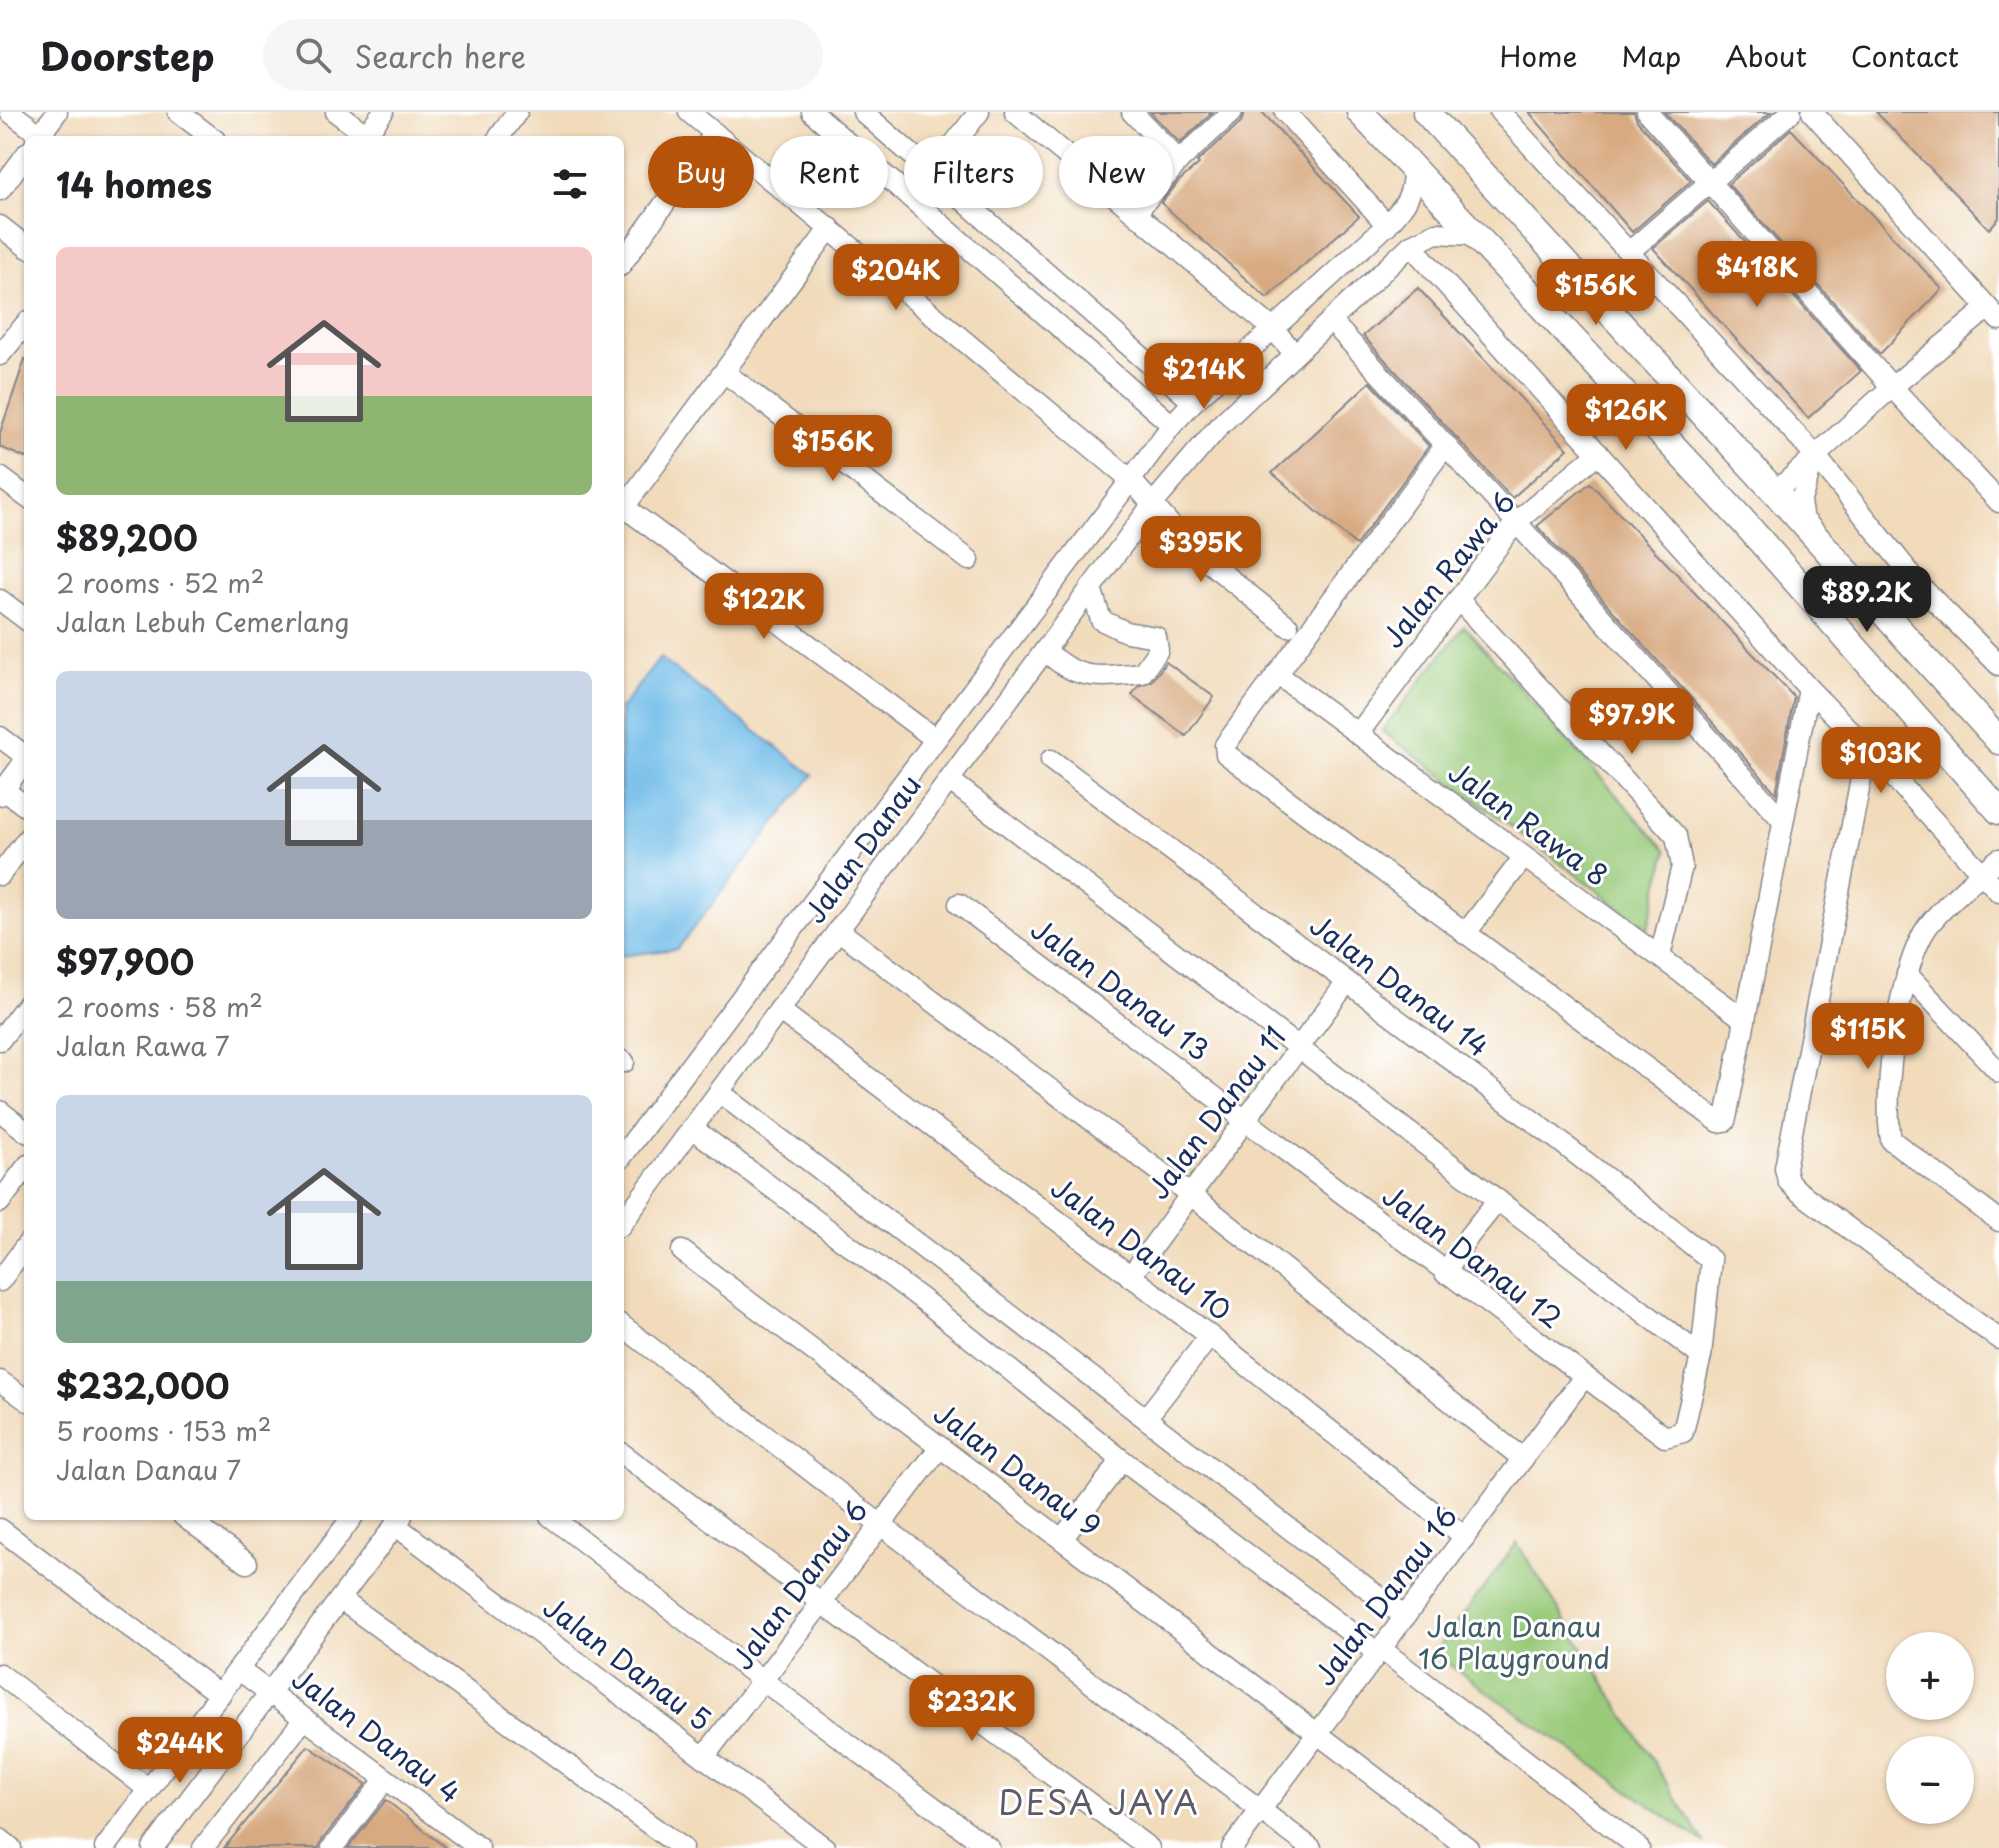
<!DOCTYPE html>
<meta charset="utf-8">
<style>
body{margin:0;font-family:"Playpen Sans",sans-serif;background:#f6f6f6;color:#202124;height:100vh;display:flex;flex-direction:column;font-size:30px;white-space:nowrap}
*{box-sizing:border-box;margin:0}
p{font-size:26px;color:#757577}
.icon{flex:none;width:44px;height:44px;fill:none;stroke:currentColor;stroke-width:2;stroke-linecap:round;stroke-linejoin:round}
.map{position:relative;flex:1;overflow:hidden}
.details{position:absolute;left:24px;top:24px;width:600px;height:1384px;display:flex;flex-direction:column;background:#fff;border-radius:12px;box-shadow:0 2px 6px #0004}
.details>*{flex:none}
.hud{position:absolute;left:648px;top:24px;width:760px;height:72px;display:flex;gap:16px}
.buttons{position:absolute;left:1886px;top:1520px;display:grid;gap:16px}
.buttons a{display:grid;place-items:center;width:88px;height:88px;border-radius:50%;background:#fff;box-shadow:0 2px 6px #0004;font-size:40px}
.price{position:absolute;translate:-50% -68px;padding:0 18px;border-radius:16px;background:#b45309;color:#fff;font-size:26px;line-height:52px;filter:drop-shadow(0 2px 4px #0008)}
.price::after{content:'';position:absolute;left:50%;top:48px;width:24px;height:18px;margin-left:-12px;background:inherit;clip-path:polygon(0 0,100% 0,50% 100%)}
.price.on{background:#222;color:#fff}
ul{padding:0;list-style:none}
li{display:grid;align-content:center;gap:16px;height:424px;padding:0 32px}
li span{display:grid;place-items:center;height:248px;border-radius:12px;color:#555}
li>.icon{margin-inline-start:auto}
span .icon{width:144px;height:144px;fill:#fffc;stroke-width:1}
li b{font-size:34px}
h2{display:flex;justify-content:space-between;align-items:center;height:96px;padding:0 32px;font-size:34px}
.tag{padding:0 28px;border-radius:36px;background:#fff;box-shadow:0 2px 6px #0004;font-size:28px;line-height:72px}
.tag.on{background:#b45309;color:#fff}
header{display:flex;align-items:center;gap:48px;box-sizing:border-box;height:112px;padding:0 40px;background:#fff;border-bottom:2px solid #e0e0e0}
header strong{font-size:38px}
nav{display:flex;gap:44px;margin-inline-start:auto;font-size:28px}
.search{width:560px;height:72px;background:#f6f6f6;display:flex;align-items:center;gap:20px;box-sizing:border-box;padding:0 28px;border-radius:44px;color:#757577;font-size:30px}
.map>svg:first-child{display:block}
.green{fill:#99ca79;stroke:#5a7c6c;stroke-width:2}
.water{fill:#6cbae7;stroke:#4474a2;stroke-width:2}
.building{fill:#d8aa81}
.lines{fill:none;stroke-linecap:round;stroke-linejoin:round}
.minor-casing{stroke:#86858c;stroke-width:23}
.major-casing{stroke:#86858c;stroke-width:29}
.minor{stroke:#fff;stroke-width:20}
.major{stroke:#fff;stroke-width:26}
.labels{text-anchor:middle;stroke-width:6;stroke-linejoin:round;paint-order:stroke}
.street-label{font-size:28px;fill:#1b2f5e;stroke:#fff}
.park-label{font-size:28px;fill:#415e66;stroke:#fff}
.quarter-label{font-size:32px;letter-spacing:2px;fill:#5d5a6a;stroke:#fff}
</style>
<header>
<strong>Doorstep</strong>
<div class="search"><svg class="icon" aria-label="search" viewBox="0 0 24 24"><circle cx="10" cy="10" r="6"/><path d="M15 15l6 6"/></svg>Search here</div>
<nav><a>Home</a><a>Map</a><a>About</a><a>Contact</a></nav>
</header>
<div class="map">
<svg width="1999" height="1736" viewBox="0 0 1999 1736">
<rect width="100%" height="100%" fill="#fff"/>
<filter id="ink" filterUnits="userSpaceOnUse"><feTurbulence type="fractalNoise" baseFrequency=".0125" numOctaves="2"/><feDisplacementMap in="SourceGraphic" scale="16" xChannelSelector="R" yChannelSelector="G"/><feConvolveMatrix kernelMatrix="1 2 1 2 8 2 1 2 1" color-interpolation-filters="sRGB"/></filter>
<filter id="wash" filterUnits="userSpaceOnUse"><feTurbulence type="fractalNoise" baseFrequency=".006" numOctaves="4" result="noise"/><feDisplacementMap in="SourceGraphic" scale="32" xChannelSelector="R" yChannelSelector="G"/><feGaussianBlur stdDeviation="1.8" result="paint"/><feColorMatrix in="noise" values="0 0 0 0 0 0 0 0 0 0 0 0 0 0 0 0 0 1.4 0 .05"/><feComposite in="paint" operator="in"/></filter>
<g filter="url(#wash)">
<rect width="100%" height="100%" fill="#f1dbbb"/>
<g class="green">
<path d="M1464,514L1667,739L1648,816L1382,619Z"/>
<path d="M1517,1431L1705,1732L1434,1542Z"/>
</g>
<path class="water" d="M660,546L813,663L677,837L620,844V597Z"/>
<g id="blocks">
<g class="building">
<path d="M1150,0H1213L1180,31Z"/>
<path d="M1245,0H1262L1359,104L1267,186L1161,91L1179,69L1199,52L1197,50L1241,10Z"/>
<path d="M1529,0H1634L1637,9L1691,69L1632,120Z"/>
<path d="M1664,0H1771L1711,52Z"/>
<path d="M1876,0H1999V106L1989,117Z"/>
<path d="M1791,17L1942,177L1880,242L1728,72Z"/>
<path d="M1708,89L1861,259L1808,306L1653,136Z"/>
<path d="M1418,176L1568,337L1512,386L1363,224Z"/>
<path d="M25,247L28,248V347L0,335V321Z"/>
<path d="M1370,270L1429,334L1356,433L1272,361Z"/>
<path d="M1590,371L1794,585L1776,681L1537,414Z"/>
<path d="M1166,550L1214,585L1186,624L1132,583L1138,574L1152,569Z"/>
<path d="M308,1634L366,1672L322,1728L319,1736H224Z"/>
<path d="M386,1688L446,1736H348Z"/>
</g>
</g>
</g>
<g filter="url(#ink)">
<use href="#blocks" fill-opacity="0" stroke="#86858c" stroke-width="2"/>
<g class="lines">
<g class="minor-casing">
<g id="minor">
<path d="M10,0L47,28"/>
<path d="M178,0L215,28"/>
<path d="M336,0L373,28"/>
<path d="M689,0L1130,367L1191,436L1288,514"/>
<path d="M812,0L1172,313"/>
<path d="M863,0L1193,290"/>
<path d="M1015,0L1274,218L1295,242"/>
<path d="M1132,0L1179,49L1232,0"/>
<path d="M1285,0L1387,113"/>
<path d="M1500,0L1815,343L1921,475L1999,553"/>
<path d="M1647,0L1892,275L1999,390"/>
<path d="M1812,0L1999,208"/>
<path d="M366,23L383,0"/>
<path d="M36,28L57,0"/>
<path d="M497,28L517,0"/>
<path d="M932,60L979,0"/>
<path d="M0,78L28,40"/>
<path d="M1136,101L1179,49"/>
<path d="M0,114L28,136"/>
<path d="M1411,133L1809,577L1867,636L1999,780"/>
<path d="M1629,140L1791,0"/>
<path d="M620,154L715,21"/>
<path d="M1331,209L1516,410L1783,709"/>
<path d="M0,243L28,209"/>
<path d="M724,260L969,448"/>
<path d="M1446,333L1225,633L1226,642L1719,1010L1725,1009L1726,1006L1809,577"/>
<path d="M0,365L28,386"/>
<path d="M1775,380L1892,275L1988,196"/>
<path d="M620,392L935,627"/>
<path d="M624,395L830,116"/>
<path d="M1804,413L1800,391L1814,347"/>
<path d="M1458,487L1676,724L1682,754L1660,844"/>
<path d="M0,488L28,509"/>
<path d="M1045,538C1076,570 1101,565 1142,561L1158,538L1156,525L1126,520L1101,508L1091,476"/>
<path d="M1277,562L1745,908"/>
<path d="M1358,622L1516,410L1598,341"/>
<path d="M0,625L28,646"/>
<path d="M1867,636L1785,1056L1788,1069L1798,1079L1999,1227"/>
<path d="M949,668L1701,1244"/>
<path d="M0,675L28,696"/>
<path d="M0,683L28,645"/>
<path d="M1999,747C1977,765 1945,792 1928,814C1899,854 1882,980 1891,1028L1999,1109"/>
<path d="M0,763L28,726"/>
<path d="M959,792L1665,1325L1683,1320L1701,1244L1711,1148L1553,1024L1051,648"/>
<path d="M838,818L1191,1083L1523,1347"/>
<path d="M1465,822L1524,745"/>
<path d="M1907,862L1999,960"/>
<path d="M779,898L1210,1224L1465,1425"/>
<path d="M0,928L28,891"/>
<path d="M620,948L624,950"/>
<path d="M719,980L1405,1505"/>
<path d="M0,999L28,1021"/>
<path d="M692,1016L928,1192L1122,1348L1378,1541"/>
<path d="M620,1047L1172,313L1193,290L1387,113C1405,93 1413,85 1413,57"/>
<path d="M0,1090L28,1053"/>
<path d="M620,1114L1152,393L1220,313L1411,133L1436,121L1473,123"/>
<path d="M682,1139L1468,1736"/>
<path d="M1445,1161L1469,1124L1498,1088"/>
<path d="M1130,1165L1347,870"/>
<path d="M0,1169L28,1131"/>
<path d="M620,1212L881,1413L1311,1736"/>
<path d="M0,1269L28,1289"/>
<path d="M1146,1306L1210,1224"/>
<path d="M620,1340L1149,1736"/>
<path d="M183,1404L247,1451"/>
<path d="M550,1404L762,1568L989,1736"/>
<path d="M395,1413L825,1736"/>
<path d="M0,1417L220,1583"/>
<path d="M1062,1427L1122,1348"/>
<path d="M340,1487L682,1736"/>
<path d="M1381,1537L1639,1736"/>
<path d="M239,1558L479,1736"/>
<path d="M0,1562L149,1678"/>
<path d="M704,1645L940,1335"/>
<path d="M0,1727L11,1736"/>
<path d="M105,1736L353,1404"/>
<path d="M153,1736L402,1404"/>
<path d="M203,1736L304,1607"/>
<path d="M332,1736L386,1667"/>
<path d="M1232,1736L1584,1265"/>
</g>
</g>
<g class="major-casing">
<g id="major">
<path d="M1360,0L1742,408L1999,699"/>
<path d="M1426,0L1775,380L1999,629"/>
</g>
</g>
<use href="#minor" class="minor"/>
<use href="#major" class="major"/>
</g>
</g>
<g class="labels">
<g class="street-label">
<text transform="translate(1449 458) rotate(-51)" y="10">Jalan Rawa 6</text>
<text transform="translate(1528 712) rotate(36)" y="10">Jalan Rawa 8</text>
<text transform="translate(863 737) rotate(-54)" y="10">Jalan Danau</text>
<text transform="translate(1399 874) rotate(37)" y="10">Jalan Danau 14</text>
<text transform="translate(1120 878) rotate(37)" y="10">Jalan Danau 13</text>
<text transform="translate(1217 1001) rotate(-53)" y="10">Jalan Danau 11</text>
<text transform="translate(1141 1137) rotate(37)" y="10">Jalan Danau 10</text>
<text transform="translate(1472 1145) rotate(37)" y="10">Jalan Danau 12</text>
<text transform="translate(1017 1358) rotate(37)" y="10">Jalan Danau 9</text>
<text transform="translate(800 1473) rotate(-53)" y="10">Jalan Danau 6</text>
<text transform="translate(1386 1484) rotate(-53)" y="10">Jalan Danau 16</text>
<text transform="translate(627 1552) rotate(37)" y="10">Jalan Danau 5</text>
<text transform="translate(376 1624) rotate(37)" y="10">Jalan Danau 4</text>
</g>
<g class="park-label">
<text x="1514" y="1525">Jalan Danau<tspan x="1514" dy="32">16 Playground</tspan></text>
</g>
<g class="quarter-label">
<text x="1099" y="1703">DESA JAYA</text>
</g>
</g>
</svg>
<div class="buttons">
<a>+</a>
<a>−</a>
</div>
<b class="price" style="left:1757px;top:197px">$418K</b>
<b class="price" style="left:896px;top:200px">$204K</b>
<b class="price" style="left:1596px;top:215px">$156K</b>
<b class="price" style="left:1204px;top:299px">$214K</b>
<b class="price" style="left:1626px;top:340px">$126K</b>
<b class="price" style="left:833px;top:371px">$156K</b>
<b class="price" style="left:1201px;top:472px">$395K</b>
<b class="price on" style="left:1867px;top:522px">$89.2K</b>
<b class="price" style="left:764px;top:529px">$122K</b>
<b class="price" style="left:1632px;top:644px">$97.9K</b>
<b class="price" style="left:1881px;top:683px">$103K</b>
<b class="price" style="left:1868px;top:959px">$115K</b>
<b class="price" style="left:972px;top:1631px">$232K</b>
<b class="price" style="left:180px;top:1673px">$244K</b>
<div class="hud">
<a class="tag on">Buy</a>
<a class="tag">Rent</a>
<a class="tag">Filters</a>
<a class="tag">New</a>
</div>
<section class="details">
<h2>14 homes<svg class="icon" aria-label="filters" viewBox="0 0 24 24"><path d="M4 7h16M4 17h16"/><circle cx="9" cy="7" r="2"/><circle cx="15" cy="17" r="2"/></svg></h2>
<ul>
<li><span style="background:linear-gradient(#f6c9c9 60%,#8fb573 0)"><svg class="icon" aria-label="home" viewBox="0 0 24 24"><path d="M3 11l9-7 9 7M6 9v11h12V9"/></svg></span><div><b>$89,200</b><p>2 rooms · 52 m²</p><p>Jalan Lebuh Cemerlang</p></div></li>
<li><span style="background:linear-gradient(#c9d6e8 60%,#9aa5b1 0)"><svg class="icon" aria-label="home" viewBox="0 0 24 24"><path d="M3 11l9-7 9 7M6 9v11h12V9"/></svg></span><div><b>$97,900</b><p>2 rooms · 58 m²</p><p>Jalan Rawa 7</p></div></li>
<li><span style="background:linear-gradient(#c9d6e8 75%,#7fa58c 0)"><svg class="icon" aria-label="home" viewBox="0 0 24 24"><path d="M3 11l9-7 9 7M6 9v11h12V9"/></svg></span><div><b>$232,000</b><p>5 rooms · 153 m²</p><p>Jalan Danau 7</p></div></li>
</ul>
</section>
</div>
